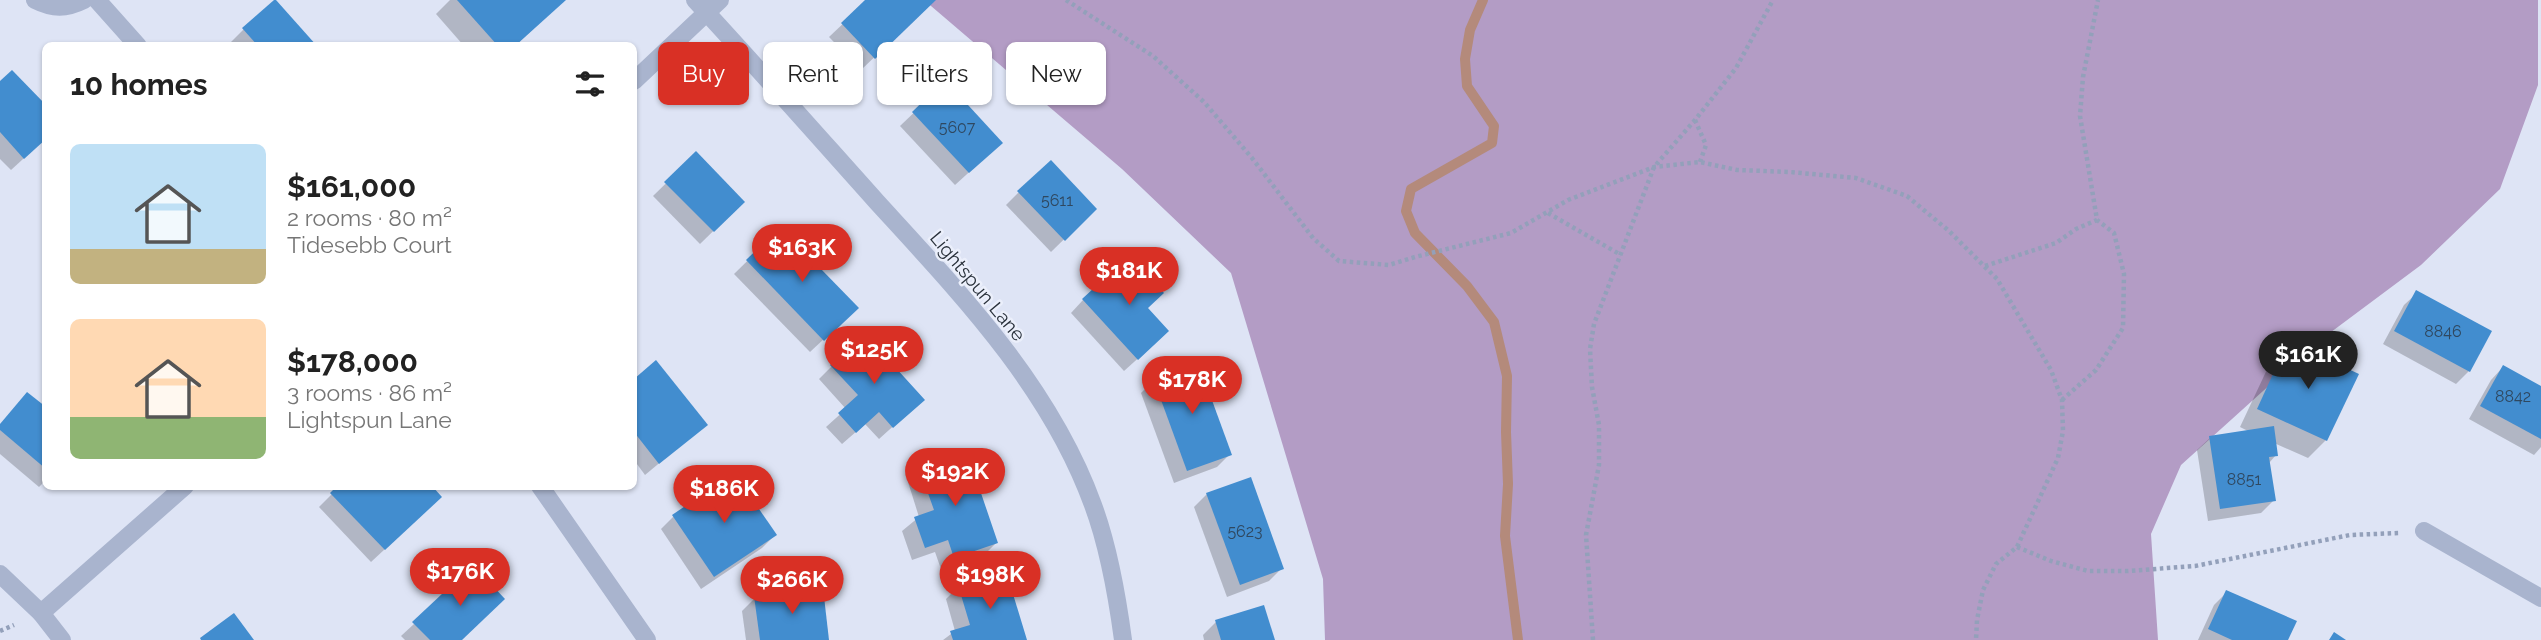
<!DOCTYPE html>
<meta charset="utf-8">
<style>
body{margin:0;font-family:Raleway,sans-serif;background:#f2f2f2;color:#222;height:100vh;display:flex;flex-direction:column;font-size:26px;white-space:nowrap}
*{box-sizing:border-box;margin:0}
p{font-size:23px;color:#767676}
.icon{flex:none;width:38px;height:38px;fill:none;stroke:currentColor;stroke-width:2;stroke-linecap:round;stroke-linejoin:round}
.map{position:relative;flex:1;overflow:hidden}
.side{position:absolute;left:42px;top:42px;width:595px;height:448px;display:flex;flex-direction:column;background:#fff;border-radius:10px;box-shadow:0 2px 5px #0004}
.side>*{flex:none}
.guide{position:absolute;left:658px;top:42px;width:665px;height:63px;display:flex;gap:14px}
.price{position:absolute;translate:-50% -60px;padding:0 16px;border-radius:24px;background:#d93025;color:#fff;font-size:23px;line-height:46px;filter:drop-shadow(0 2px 4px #0008)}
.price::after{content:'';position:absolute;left:50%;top:42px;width:21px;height:16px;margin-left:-10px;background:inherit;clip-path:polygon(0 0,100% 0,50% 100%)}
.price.on{background:#222;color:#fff}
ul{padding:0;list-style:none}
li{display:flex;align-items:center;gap:21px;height:175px;padding:0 28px}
li span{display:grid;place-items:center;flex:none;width:196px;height:140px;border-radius:10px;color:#555}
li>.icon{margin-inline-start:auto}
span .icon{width:84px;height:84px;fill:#fffc;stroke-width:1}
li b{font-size:30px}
h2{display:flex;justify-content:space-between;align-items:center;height:84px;padding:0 28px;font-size:30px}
.pill{padding:0 24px;border-radius:10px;background:#fff;box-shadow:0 2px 5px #0004;font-size:24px;line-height:63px}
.pill.on{background:#d93025;color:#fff}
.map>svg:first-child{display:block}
.green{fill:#b39cc5}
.shadow{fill:#0003}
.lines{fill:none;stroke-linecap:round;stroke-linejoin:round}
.stream{stroke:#b48a7b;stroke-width:10}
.building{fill:#428dcf}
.path{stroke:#93a0ba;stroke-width:4.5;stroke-dasharray:3.5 3.5;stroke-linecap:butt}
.minor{stroke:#a9b4ce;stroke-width:18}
.labels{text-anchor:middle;stroke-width:5;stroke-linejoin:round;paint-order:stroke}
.number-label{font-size:16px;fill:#2f4860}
.street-label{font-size:19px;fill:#29313b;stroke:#ebeffb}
</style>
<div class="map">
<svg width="2541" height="640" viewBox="0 0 2541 640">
<rect width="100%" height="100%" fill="#dee4f5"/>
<path class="green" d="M924,0H2538V85L2500,189L2421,265L2315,344L2181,465L2151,534L2158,640H1325L1323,579L1231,273L1122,169Z"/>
<g class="shadow">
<path d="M450,0H564L515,46H464L436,14Z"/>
<path d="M868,0H934L861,70L829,37Z"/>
<path d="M244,29L314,46H234L231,42Z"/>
<path d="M0,83L46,138L11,170L0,159Z"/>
<path d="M945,83L988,155L955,185L900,126Z"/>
<path d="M696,154L743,202L700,244L653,196Z"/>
<path d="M1019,192L1095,209L1051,252L1006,205Z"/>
<path d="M780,229L857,308L810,352L734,274Z"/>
<path d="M2417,293L2469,371L2456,384L2383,344L2404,305Z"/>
<path d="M1083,300L1146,308L1154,344L1124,371L1071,313Z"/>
<path d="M2289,344L2326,440L2308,458L2274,443L2276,455L2269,463L2274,500L2261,513L2208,521L2197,450L2210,438L2250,432L2240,427L2271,361Z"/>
<path d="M656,363L705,425L645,475L634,460V381Z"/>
<path d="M832,366L909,412L879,439L865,424L842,444L826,427L846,409L819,379Z"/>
<path d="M2503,367L2541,388V447L2534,455L2469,419L2491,380Z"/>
<path d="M1154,380L1230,454L1217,467L1174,483L1141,393Z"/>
<path d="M46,410V480L39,487L0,454V424Z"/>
<path d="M920,469L996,543L983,556L941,569L935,552L912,560L902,531L919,517L908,482Z"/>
<path d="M340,486L427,510L371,562L319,507Z"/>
<path d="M1207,494L1282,568L1269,581L1227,597L1194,507Z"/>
<path d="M674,516L775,535L762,548L701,589L661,529Z"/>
<path d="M959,586L1025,640H943L955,631L946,599Z"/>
<path d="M2227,592L2287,640H2198L2214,605Z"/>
<path d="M755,598L828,640H746L742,611Z"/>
<path d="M1263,607L1273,640H1204L1203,635L1216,622Z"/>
<path d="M414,624L460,640H405L401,636Z"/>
</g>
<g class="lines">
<path class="stream" d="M1483,0L1470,30L1465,59L1467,86L1494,126L1492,143L1411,189L1406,211L1415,233L1467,286L1494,322L1507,376L1506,432L1508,484L1505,536L1518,640"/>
</g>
<g class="building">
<path d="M274,0H276L317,46H258L242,28Z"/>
<path d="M457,0H566L515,46H498Z"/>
<path d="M865,0H936L875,59L841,23Z"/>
<path d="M12,70L46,105V139L24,159L0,132V81Z"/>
<path d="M945,80L1003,143L969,173L912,112Z"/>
<path d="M696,151L745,202L714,232L664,182Z"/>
<path d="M1051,160L1097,209L1065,241L1017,191Z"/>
<path d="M780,227L859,308L824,341L746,260Z"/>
<path d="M1130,255L1164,293L1148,308L1169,331L1138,360L1082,299Z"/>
<path d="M2416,290L2492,331L2470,372L2394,331Z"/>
<path d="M865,334L925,400L893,428L879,412L856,433L838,413L858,395L830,365Z"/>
<path d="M2288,341L2359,374L2327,441L2257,409Z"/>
<path d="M656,360L708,425L659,464L634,432V379Z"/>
<path d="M1198,362L1232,455L1187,471L1153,378Z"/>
<path d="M2503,365L2541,386V439L2480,406Z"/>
<path d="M27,392L46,407V469L0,430V424Z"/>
<path d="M2274,426L2278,456L2269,457L2276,501L2220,509L2209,436Z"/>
<path d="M967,452L998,543L954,558L948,540L925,548L914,517L934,510L919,468Z"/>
<path d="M734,473L777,535L714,577L672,515Z"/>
<path d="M1251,477L1284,569L1240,585L1206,493Z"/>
<path d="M337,486H432L442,497L385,550L330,493Z"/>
<path d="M473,565L505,599L462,640H430L412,622Z"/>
<path d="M1006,571L1027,640H953L950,631L970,625L958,585Z"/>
<path d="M823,588L829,640H760L754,596Z"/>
<path d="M2226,590L2297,621L2288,640H2232L2208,629Z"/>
<path d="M1264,605L1275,640H1221L1215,620Z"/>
<path d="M234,613L254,640H201L200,638Z"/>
<path d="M2334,632L2346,640H2329Z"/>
</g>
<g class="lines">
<g class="path">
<path d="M1066,0L1153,56L1204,102L1252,158L1313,238L1339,261L1389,265L1415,257L1511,233L1568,200L1654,167L1700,162L1737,170L1790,172L1856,178L1907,196L1949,231L1997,279L2051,370L2062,400L2063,431L2058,458L2017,547L1996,564L1983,590L1977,620L1976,640"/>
<path d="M1695,120L1706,145L1700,162"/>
<path d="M1548,213L1621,255"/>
<path d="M1985,266L2056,243L2076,229L2097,220"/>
<path d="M2062,400L2096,370L2123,328L2124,274L2114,233L2097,220L2080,116L2083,77L2098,0"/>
<path d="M2017,547L2051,561L2088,571H2128L2195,566L2350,535L2399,533"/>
<path d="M0,631L14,625"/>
<path d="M1593,640L1586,535L1599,465V425L1592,387L1590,349L1594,324L1654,167L1695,120L1736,68L1773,0"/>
</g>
<g class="minor">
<path d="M35,0C53,9 66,9 84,0"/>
<path d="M97,0L138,46"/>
<path d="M695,0C756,66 816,134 876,201C960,293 1050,386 1093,505C1109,548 1117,595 1123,640"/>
<path d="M634,81L720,0"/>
<path d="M540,486L647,640"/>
<path d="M2424,531L2541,598"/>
<path d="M0,574L41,613L62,640"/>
<path d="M41,613L185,486"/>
</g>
</g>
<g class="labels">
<g class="number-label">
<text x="957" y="133">5607</text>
<text x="1057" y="206">5611</text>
<text x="2443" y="337">8846</text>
<text x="2513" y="402">8842</text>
<text x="2244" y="485">8851</text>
<text x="1245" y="537">5623</text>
</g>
<g class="street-label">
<text transform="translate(978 286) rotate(50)" y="7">Lightspun Lane</text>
</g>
</g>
</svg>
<b class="price" style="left:802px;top:284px">$163K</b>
<b class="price" style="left:1129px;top:307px">$181K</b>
<b class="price" style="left:874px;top:386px">$125K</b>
<b class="price on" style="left:2308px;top:391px">$161K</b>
<b class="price" style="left:1192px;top:416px">$178K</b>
<b class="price" style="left:955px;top:508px">$192K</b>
<b class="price" style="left:724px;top:525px">$186K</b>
<b class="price" style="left:460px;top:608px">$176K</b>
<b class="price" style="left:990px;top:611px">$198K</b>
<b class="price" style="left:792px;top:616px">$266K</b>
<div class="guide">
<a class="pill on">Buy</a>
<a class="pill">Rent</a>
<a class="pill">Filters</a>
<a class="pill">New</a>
</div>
<section class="side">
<h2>10 homes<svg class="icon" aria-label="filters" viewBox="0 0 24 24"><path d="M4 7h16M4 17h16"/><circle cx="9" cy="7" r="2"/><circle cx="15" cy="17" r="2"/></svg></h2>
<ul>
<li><span style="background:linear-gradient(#bfe0f5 75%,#c2b280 0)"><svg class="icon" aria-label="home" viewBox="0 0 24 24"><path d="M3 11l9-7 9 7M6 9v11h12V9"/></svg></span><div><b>$161,000</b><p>2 rooms · 80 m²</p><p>Tidesebb Court</p></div></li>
<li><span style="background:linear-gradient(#ffd9b3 70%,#8fb573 0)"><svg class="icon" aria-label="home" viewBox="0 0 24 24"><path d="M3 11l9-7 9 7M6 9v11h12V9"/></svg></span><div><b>$178,000</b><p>3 rooms · 86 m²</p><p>Lightspun Lane</p></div></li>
</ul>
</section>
</div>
